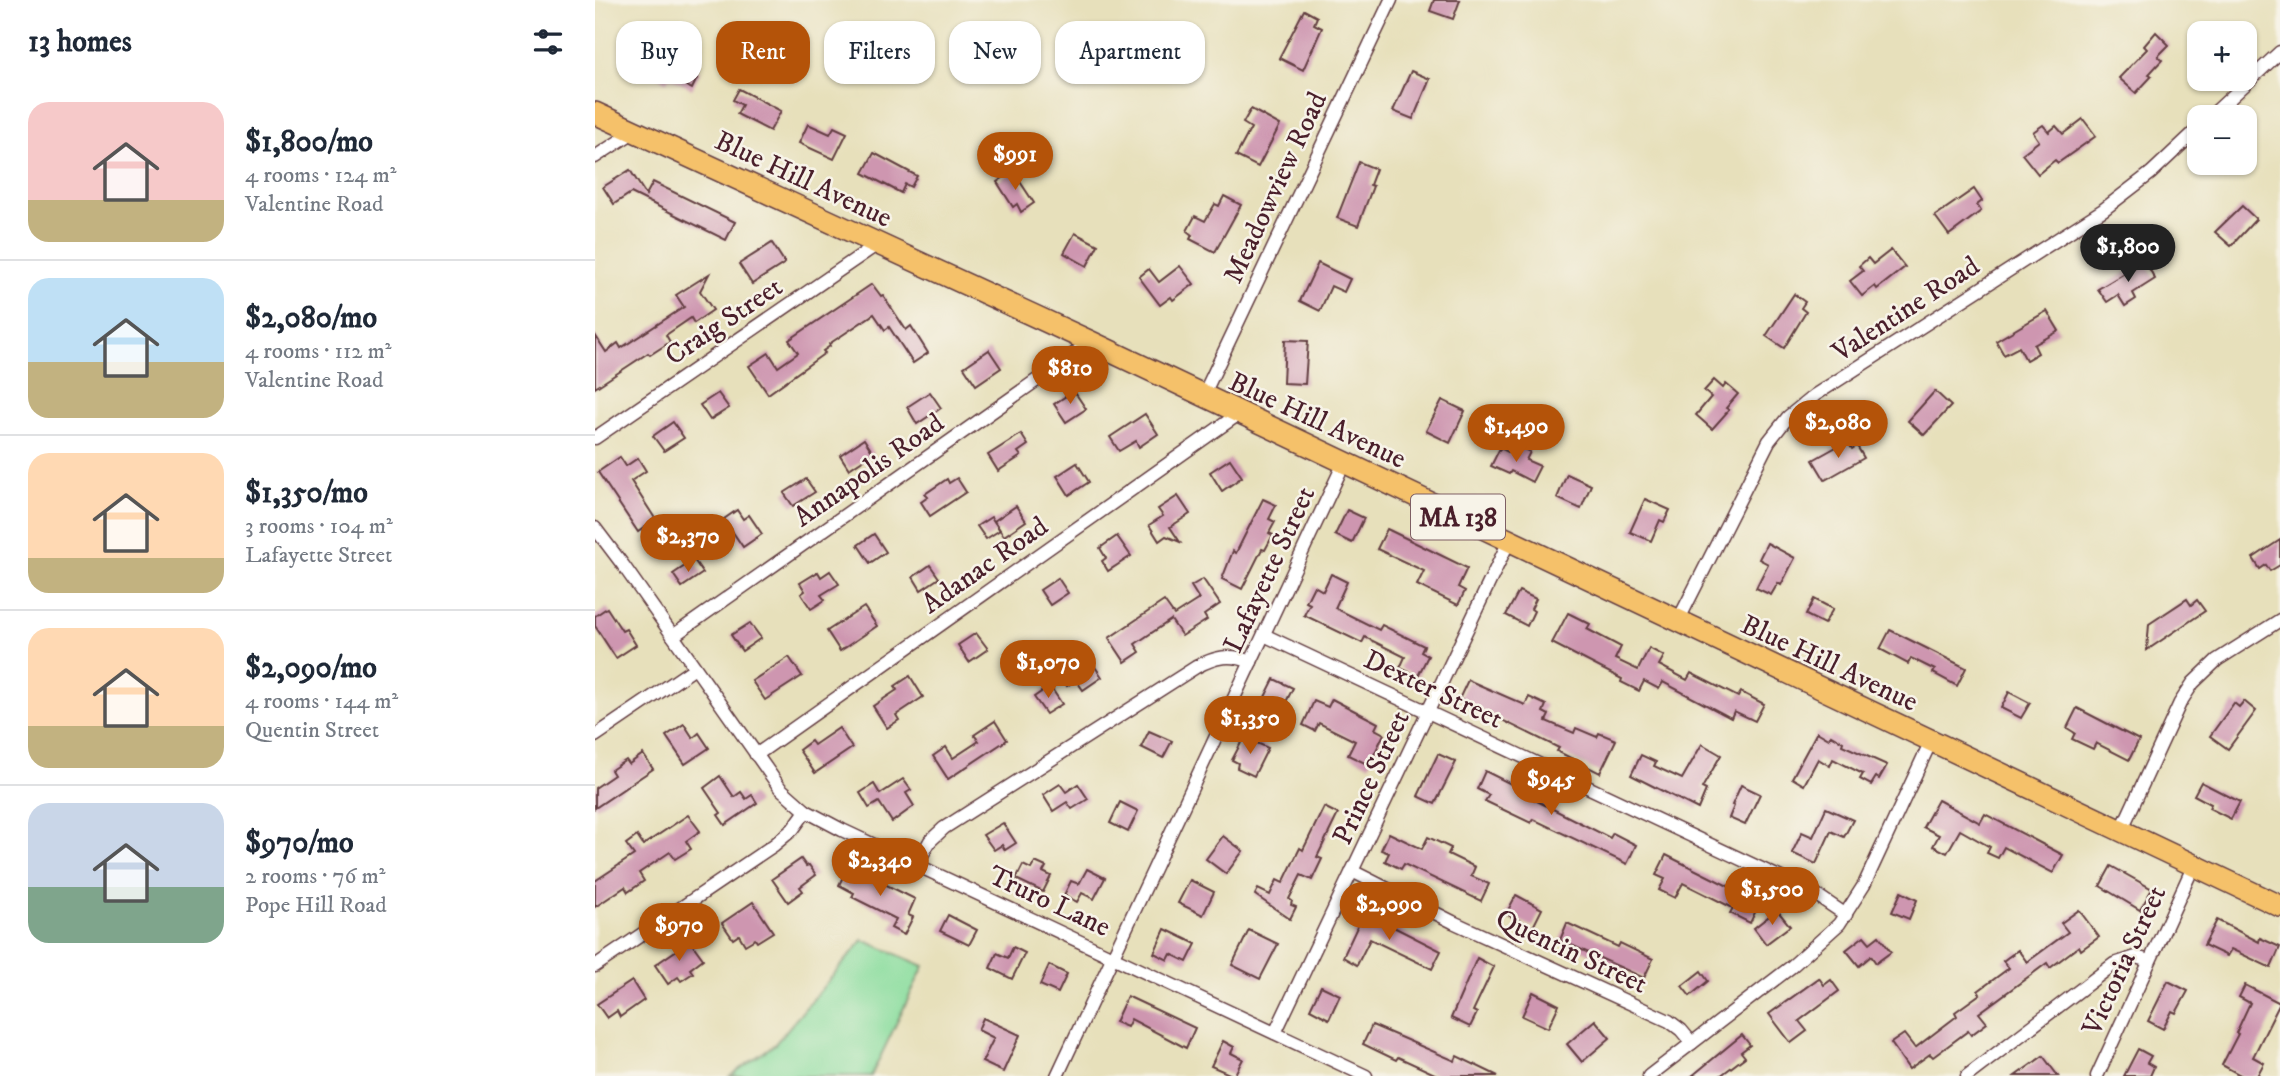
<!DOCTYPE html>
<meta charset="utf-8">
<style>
body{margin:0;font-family:"IM FELL DW Pica",serif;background:#f6f6f7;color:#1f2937;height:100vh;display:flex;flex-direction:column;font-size:26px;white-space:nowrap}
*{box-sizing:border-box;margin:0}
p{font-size:23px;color:#747a83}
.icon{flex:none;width:38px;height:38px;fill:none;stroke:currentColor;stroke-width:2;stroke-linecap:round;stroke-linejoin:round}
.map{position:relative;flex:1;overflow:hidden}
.side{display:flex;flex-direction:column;background:#fff;width:595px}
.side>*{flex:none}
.hud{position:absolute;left:21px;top:21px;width:665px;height:63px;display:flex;gap:14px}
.buttons{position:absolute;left:1592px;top:21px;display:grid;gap:14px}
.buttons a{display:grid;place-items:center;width:70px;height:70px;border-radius:14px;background:#fff;box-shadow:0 2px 5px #0004;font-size:35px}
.price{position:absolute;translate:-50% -60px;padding:0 16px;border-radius:24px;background:#b45309;color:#fff;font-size:23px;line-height:46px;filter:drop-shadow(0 2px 4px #0008)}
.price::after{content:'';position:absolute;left:50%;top:42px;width:21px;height:16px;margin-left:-10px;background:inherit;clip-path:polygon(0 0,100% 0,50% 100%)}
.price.current{background:#222;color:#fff}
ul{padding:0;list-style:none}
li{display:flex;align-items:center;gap:21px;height:175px;padding:0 28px}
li+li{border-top:2px solid #e0e1e3}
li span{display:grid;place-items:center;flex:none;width:196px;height:140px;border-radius:21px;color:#555}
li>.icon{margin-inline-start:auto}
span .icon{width:84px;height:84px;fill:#fffc;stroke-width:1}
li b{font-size:30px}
h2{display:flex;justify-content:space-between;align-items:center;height:84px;padding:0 28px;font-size:30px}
.tag{padding:0 24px;border-radius:21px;background:#fff;box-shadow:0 2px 5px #0004;font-size:24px;line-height:63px}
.tag.current{background:#b45309;color:#fff}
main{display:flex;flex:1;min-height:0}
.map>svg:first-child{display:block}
.green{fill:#8add9e;stroke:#6a7e64;stroke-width:2}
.building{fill:#ce96b0}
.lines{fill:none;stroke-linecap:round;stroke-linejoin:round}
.minor-casing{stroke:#623c41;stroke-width:15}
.trunk-casing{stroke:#623c41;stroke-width:24}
.minor{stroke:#fff;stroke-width:12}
.trunk{stroke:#f5c16b;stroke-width:21}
.labels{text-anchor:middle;stroke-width:5;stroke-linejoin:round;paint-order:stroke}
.shield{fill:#f7f3e8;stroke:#7e5f64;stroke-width:2}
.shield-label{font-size:26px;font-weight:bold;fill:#4a1f2b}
.street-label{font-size:28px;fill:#4a1f2b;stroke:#f7f3e8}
</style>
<main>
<section class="side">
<h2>13 homes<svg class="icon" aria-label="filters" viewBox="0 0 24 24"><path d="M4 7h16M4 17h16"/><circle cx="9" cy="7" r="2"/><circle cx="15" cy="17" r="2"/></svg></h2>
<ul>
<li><span style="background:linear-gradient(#f6c9c9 70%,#c2b280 0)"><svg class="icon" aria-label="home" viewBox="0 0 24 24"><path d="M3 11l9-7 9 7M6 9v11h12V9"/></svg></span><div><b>$1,800/mo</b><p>4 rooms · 124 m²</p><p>Valentine Road</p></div></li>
<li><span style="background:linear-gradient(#bfe0f5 60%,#c2b280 0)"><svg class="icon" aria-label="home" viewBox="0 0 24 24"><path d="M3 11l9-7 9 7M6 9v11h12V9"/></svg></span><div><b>$2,080/mo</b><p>4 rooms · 112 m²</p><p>Valentine Road</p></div></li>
<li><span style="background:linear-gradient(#ffd9b3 75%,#c2b280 0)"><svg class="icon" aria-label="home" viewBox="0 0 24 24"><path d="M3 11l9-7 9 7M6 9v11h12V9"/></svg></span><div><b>$1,350/mo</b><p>3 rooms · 104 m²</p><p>Lafayette Street</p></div></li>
<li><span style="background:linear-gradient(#ffd9b3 70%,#c2b280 0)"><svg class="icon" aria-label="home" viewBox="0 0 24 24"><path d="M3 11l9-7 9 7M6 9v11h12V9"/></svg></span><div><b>$2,090/mo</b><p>4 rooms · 144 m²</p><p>Quentin Street</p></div></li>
<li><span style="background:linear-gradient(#c9d6e8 60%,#7fa58c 0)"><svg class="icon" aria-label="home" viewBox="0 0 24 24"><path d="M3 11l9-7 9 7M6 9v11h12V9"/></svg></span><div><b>$970/mo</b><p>2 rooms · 76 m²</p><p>Pope Hill Road</p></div></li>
</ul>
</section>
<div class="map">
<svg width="1685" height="1076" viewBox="0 0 1685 1076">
<rect width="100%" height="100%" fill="#f7f3e8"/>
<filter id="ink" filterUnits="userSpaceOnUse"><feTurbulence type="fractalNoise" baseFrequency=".0143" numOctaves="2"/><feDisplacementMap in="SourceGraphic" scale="14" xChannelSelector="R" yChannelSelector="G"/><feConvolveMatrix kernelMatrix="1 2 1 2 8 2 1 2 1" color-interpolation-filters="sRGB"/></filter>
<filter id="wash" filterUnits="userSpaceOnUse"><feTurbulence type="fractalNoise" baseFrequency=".00686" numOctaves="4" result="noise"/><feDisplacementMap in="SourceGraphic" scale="28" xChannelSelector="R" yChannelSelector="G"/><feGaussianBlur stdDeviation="1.57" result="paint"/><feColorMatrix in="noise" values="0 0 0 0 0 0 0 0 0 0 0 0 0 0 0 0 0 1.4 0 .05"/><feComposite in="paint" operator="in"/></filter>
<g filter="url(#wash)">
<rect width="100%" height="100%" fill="#e7e0bb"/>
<path class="green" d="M268,940L329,966L276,1076H135L180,1044Z"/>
<g id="blocks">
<g class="building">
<path d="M839,0H865L858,19L835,11Z"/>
<path d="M709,10L722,17L719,24L727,28L708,70L684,58Z"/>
<path d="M1561,32L1574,45L1563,56L1567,60L1554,74L1557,76L1541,93L1524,78L1552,49L1549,46Z"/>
<path d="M54,49L81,63L83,60L105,72L97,89L74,77L72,82L45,68Z"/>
<path d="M816,71L835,79L818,119L798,111Z"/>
<path d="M144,89L186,111L175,131L142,114L147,105L138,100Z"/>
<path d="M656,109L685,125L663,167L641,156L656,128L648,123Z"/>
<path d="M1488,119L1501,136L1463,163L1460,160L1443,174L1427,154L1444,141L1438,132L1448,125L1454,132L1461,126L1468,134Z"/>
<path d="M213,124L235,134L239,127L252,133L239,159L204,143Z"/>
<path d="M279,153L322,176L316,187L310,184L306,193L268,173Z"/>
<path d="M764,162L781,169L775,185L778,186L763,226L742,218Z"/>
<path d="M35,170L51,195L58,182L140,222L131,240L36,193L19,204L8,187Z"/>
<path d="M418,171L439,203L426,212L422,204L418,207L402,182Z"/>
<path d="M1379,189L1387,201L1382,205L1386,211L1354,235L1340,216Z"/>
<path d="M629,196L646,205L620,252L595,239L597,235L592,231L600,216L610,221L620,204L624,206Z"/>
<path d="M1647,206L1661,219L1636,246L1620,232Z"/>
<path d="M480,233L503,245L492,266L469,253Z"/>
<path d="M177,243L190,263L157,284L144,264Z"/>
<path d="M1296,250L1310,267L1282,289L1280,286L1267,296L1255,281L1268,271L1264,266L1273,258L1278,264Z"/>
<path d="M1550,261L1560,279L1538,293L1541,299L1530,306L1523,295L1512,302L1503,289Z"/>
<path d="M723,263L755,279L749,292L736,286L725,311L705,301Z"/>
<path d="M585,266L599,284L578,300L576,297L565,305L544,277L554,269L564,282Z"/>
<path d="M114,274L105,291L118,310L99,323L96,318L71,335L75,342L55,355L53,353L0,388V335L11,352L23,343L26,348L89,307L81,295Z"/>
<path d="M277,284L286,296L288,295L311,330L316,326L333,353L318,363L294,327L290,330L279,314L234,344L235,346L228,351L230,353L173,394L154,366L174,353L183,367L203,353L194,340Z"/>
<path d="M1199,294L1210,302L1206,308L1211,312L1189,348L1171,336Z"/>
<path d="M1452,311L1464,331L1439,345L1443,353L1431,360L1424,347L1409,355L1401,341Z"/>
<path d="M690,340L713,341L710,384L688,383Z"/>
<path d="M394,350L406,368L381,385L369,367Z"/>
<path d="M1119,380L1128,388L1131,384L1143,394L1131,408L1134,410L1117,429L1101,415L1116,397L1109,391Z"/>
<path d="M479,391L491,409L471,422L459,404Z"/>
<path d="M1340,391L1356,406L1329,435L1313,421Z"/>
<path d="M335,392L346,408L322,424L312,407Z"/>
<path d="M123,393L134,408L115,420L105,405Z"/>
<path d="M847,400L870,411L855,443L831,431Z"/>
<path d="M550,414L563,434L544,447L541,441L524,451L515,437Z"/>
<path d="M78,422L89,438L69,451L58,436Z"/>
<path d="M426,434L433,445L423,452L426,456L403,471L393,455Z"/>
<path d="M269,439L278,453L254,469L245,455Z"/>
<path d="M1252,441L1257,449L1262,446L1269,458L1230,480L1218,460Z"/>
<path d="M923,446L935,452L931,460L945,466L937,482L916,471L914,474L896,466L905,448L919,455Z"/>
<path d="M25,457L31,466L43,458L51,471L36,481L61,520L63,518L73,533L60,542L50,527L43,532L3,472Z"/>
<path d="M635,459L647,477L627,491L615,472Z"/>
<path d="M482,463L494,482L474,495L462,476Z"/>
<path d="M972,474L996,485L986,509L962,498Z"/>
<path d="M362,478L371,492L335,516L326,502L333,497L330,494L352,479L354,483Z"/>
<path d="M211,479L220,492L198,506L189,493Z"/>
<path d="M583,496L595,514L575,527L585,542L571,536L564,541L554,525L568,516L563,509Z"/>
<path d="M668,499L681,505L674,519L680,522L674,533L678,535L670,550L667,549L647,589L627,579L638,551L641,553Z"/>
<path d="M1050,499L1075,510L1069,522L1065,520L1056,541L1035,532Z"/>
<path d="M421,506L431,521L409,536L399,521Z"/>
<path d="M142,510L148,519L154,515L167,534L148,547L129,519Z"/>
<path d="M752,510L769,518L757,543L740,535Z"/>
<path d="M396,517L405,530L391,539L382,526Z"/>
<path d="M792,529L872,568L863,587L870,591L863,605L822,585L829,571L782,549Z"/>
<path d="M279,534L291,552L275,563L263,545Z"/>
<path d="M522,536L536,556L513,571L507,561L511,558L505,548Z"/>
<path d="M1685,540V565L1675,571L1671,565L1665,569L1658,558Z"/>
<path d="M1172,543L1200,558L1186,585L1183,583L1176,595L1161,588L1173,564L1164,559Z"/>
<path d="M99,560L108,573L87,587L78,574Z"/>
<path d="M335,565L344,578L326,590L318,577Z"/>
<path d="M235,571L244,584L226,595L230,600L216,609L206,594L210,591L205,583L223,572L226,577Z"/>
<path d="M736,574L752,582L740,608L784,630L787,625L829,646L826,652L833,656L823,676L805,668L810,657L770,637L767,643L709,615L715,604L711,602L719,586L728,591Z"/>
<path d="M463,578L473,593L455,605L445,590Z"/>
<path d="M608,579L625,604L609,615L612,620L587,636L576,620L540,644L545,652L530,662L514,638L569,601L579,615L604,599L596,586Z"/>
<path d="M924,591L941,599L936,609L939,611L932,626L911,615Z"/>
<path d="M1219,599L1238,609L1229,624L1211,615Z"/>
<path d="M1592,599L1596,605L1602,600L1610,611L1552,650L1554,624Z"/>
<path d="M269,607L282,626L245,651L232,631Z"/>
<path d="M12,608L27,631L31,629L41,645L21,658L0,626V616Z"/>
<path d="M973,613L995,624L992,629L1026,647L1020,659L1043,670L1054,648L1069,656L1064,665L1092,680L1096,673L1143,697L1146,692L1169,704L1160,721L1139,711L1136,718L1068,682L1064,689L1049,681L1044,691L1026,682L1027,679L957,643Z"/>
<path d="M155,623L166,638L147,651L136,635Z"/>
<path d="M1295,630L1371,668L1362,686L1338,673L1340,670L1316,658L1313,664L1285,649Z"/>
<path d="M381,633L393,649L374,662L363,645Z"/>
<path d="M194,657L207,676L170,700L157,681Z"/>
<path d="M496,661L507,677L488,690L481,680L472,686L463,673L477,664L481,670Z"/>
<path d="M315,676L328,697L301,715L304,720L292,728L278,706L302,690L300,686Z"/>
<path d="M679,679L698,688L682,720L663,711Z"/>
<path d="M873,680L930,705L934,697L951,705L948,712L954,715L951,721L979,733L981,728L1002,737L1004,733L1021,740L1005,773L962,751L964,748L864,699Z"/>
<path d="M455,686L467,704L451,714L439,697Z"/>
<path d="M1414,692L1435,703L1426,718L1406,708Z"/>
<path d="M737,699L783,723L780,729L789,734L774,765L753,755L760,741L724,723L720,731L708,725L719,701L733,707Z"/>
<path d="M1649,701L1661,711L1633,749L1615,736L1639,703L1644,707Z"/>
<path d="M1482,708L1544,740L1534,760L1501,743L1498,749L1477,739L1480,733L1472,728Z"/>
<path d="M400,721L412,740L353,779L338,756L351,747L358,758L384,741L379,735Z"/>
<path d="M89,724L98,738L104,733L114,748L90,764L71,736Z"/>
<path d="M244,728L257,748L220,773L204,750L216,741L219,745Z"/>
<path d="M554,731L577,741L568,758L546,747Z"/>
<path d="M1222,732L1234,739L1236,735L1248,742L1247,745L1292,765L1284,779L1281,777L1276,785L1265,779L1268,774L1238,759L1235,766L1223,759L1209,785L1197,778Z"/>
<path d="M649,737L673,748L659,776L642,768L643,763L637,760Z"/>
<path d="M1107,744L1126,755L1107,788L1111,790L1103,809L1036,775L1046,755L1061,762L1059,766L1087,779Z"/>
<path d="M48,754L58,769L0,808V788L19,775L16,770L31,760L34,764Z"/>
<path d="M843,754L861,762L840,804L823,796Z"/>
<path d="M890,771L942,797L940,800L1015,838L1018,833L1041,845L1032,864L938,819L936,823L890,801L894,795L882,789Z"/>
<path d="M125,776L139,797L146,792L151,799L157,795L162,803L130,825L123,815L126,813L109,788Z"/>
<path d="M308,779L316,790L311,793L319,806L297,822L284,802L274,808L265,793L279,784L285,794Z"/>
<path d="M1606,782L1645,802L1636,819L1614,808L1616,804L1599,795Z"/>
<path d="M465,784L471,792L483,784L493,799L477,809L472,802L458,811L448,795Z"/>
<path d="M1146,785L1165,794L1150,825L1134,818L1139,806L1137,805Z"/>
<path d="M1343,800L1385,823L1390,814L1468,855L1458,873L1409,847L1403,858L1392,853L1395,847L1365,830L1352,853L1338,846L1344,835L1328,827Z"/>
<path d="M525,802L543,811L533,832L515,823Z"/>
<path d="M729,807L743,814L722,857L727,859L717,880L706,875L694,899L697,901L696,905L701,907L695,919L660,895L663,889L675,895L682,880L688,883L705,848L708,850Z"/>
<path d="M1231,808L1258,820L1249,837L1236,831L1221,864L1197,853L1207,832L1218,837Z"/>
<path d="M93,815L105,831L91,841L96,849L80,859L75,852L44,873L49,881L33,892L30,887L0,907V881L39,855L31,844L42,836L48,845Z"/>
<path d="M408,823L421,843L410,850L407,845L399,850L388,835Z"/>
<path d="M794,833L827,849L833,837L856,848L853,854L880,867L876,876L894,884L886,901L809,864L806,869L790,861L794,853L786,850Z"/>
<path d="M628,836L648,851L631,874L611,859Z"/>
<path d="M1071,855L1165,902L1155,923L1135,913L1138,908L1088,883L1080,898L1064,890L1070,879L1061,875Z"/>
<path d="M206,859L211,866L214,865L221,875L205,887L208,891L193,902L177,879Z"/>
<path d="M440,862L451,867L448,872L456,876L448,892L421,879L428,865L436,869Z"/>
<path d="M253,866L320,899L313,915L318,917L309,935L296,928L301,919L257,897L259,893L244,885Z"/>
<path d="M1516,866L1557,889L1545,910L1505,886Z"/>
<path d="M492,869L510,878L499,899L487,893L482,902L469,895L476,881L484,884Z"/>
<path d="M595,880L619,892L608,915L583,903Z"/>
<path d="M1306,892L1322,900L1314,919L1297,912Z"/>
<path d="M921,895L947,909L938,927L911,914Z"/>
<path d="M158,902L178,932L162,942L160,939L150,945L144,935L138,939L127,923Z"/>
<path d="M1182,910L1195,926L1171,944L1159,928Z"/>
<path d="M1484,910L1504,937L1486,950L1484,946L1455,968L1452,963L1384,1013L1392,1023L1376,1035L1373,1031L1338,1057L1335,1054L1314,1069L1296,1043L1309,1034L1320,1048L1362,1016L1360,1012L1385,994L1383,991L1414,968L1408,961L1423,950L1432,962L1473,932L1466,923Z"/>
<path d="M769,912L846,951L837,969L775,939L762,965L748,957Z"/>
<path d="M353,915L382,930L374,945L345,931Z"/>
<path d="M1622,920L1664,942L1665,938L1685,947L1676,968L1636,949L1632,956L1609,945Z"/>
<path d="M972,923L1023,947L1025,943L1058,959L1049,978L965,940Z"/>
<path d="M570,929L601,944L592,962L576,954L573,960L559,953Z"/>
<path d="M654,930L683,944L665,979L637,965Z"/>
<path d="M1269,936L1275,943L1284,936L1296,952L1281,963L1276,956L1264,966L1251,950Z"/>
<path d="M95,941L108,959L95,969L98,973L86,981L83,977L73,984L60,965Z"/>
<path d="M418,947L430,953L417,979L395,968L402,953L413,958Z"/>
<path d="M882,958L899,967L878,1011L882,1013L875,1027L856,1018Z"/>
<path d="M454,965L472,974L463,993L445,985Z"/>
<path d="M1106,971L1113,981L1095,996L1087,986Z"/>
<path d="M1224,978L1229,985L1236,980L1244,991L1204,1021L1212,1031L1196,1043L1174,1014Z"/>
<path d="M37,981L49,1000L25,1017L22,1011L12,1018L2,1004Z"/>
<path d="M1573,981L1593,991L1581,1013L1577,1011L1568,1029L1553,1021Z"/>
<path d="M1650,985L1685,1003L1658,1057L1669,1063L1662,1076H1647L1627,1065L1643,1034L1641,1033L1655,1003L1644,997Z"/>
<path d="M726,986L745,995L734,1019L715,1009Z"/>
<path d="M938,992L964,1005L953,1028L927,1016Z"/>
<path d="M532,996L600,1028L591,1048L536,1019L532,1027L520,1022Z"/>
<path d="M388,1018L425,1035L408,1072L387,1062L399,1038L383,1030Z"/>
<path d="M1000,1020L1015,1038L987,1062L972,1044Z"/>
<path d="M777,1025L860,1061L862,1056L903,1076H844L803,1057L801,1060L768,1044Z"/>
<path d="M1147,1035L1155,1045L1146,1052L1150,1057L1125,1076H1097Z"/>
<path d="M628,1041L639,1047L636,1053L648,1059L639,1076L616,1066Z"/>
<path d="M1543,1049L1556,1056L1552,1063L1559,1067L1555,1076H1529Z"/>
<path d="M1448,1056L1463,1076H1420Z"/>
</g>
</g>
</g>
<g filter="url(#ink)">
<use href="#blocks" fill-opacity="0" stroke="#623c41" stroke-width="2"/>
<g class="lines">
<g class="minor-casing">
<g id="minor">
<path d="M1615,117L1685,52"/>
<path d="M0,157L40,131"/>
<path d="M608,396L796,0"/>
<path d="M0,438L284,243"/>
<path d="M0,528L28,565L185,788L211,811L247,830L771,1076"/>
<path d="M1083,621L1174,441L1193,417L1220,395L1508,210L1556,173L1605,127"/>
<path d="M669,635L1220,894L1251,915"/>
<path d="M78,636L496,342"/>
<path d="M0,736L100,668"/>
<path d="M161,755L645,413"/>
<path d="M1526,831L1585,703L1598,683L1622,660L1685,620"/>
<path d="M322,864L335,841L349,828L601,667C620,657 635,653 656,662"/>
<path d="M757,871L858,922L1074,1021L1086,1030L1097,1043"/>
<path d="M0,966L179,845L198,829L211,811"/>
<path d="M680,1033L914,541"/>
<path d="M462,1076L749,463"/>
<path d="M1054,1076L1196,967L1244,924L1269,885L1336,741"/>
<path d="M1372,1076L1519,964L1541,957L1554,961"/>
<path d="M1502,1076L1599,865"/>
</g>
</g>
<g class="trunk-casing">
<path id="trunk" d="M0,113L496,342L1685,906"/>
</g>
<use href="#minor" class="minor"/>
<use href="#trunk" class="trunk"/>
</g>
</g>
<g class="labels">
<rect class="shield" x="816" y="494.5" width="94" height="45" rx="5"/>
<g class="shield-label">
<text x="863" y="526">MA 138</text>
</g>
<g class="street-label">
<text transform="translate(209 178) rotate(25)" y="10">Blue Hill Avenue</text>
<text transform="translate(679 187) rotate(-65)" y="10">Meadowview Road</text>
<text transform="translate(1310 308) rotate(-33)" y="10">Valentine Road</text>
<text transform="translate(128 320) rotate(-34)" y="10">Craig Street</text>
<text transform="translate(723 419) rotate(25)" y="10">Blue Hill Avenue</text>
<text transform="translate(273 469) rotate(-35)" y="10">Annapolis Road</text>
<text transform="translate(389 564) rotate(-35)" y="10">Adanac Road</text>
<text transform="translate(673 569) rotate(-65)" y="10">Lafayette Street</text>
<text transform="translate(1235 662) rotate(25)" y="10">Blue Hill Avenue</text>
<text transform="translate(839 688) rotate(25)" y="10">Dexter Street</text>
<text transform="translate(775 777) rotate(-65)" y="10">Prince Street</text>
<text transform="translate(455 900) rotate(25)" y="10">Truro Lane</text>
<text transform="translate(977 950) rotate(25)" y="10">Quentin Street</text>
<text transform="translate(1528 960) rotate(-65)" y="10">Victoria Street</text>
</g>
</g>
</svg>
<div class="buttons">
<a>+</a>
<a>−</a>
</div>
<b class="price" style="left:420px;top:192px">$991</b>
<b class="price current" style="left:1533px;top:284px">$1,800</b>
<b class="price" style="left:475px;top:406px">$810</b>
<b class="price" style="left:1243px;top:460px">$2,080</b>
<b class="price" style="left:921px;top:464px">$1,490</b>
<b class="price" style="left:93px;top:574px">$2,370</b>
<b class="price" style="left:453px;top:700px">$1,070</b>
<b class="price" style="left:655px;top:756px">$1,350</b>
<b class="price" style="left:956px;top:817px">$945</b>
<b class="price" style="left:285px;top:898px">$2,340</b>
<b class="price" style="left:1177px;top:927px">$1,500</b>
<b class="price" style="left:794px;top:942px">$2,090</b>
<b class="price" style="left:84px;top:963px">$970</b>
<div class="hud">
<a class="tag">Buy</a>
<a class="tag current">Rent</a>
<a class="tag">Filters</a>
<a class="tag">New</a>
<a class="tag">Apartment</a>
</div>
</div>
</main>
